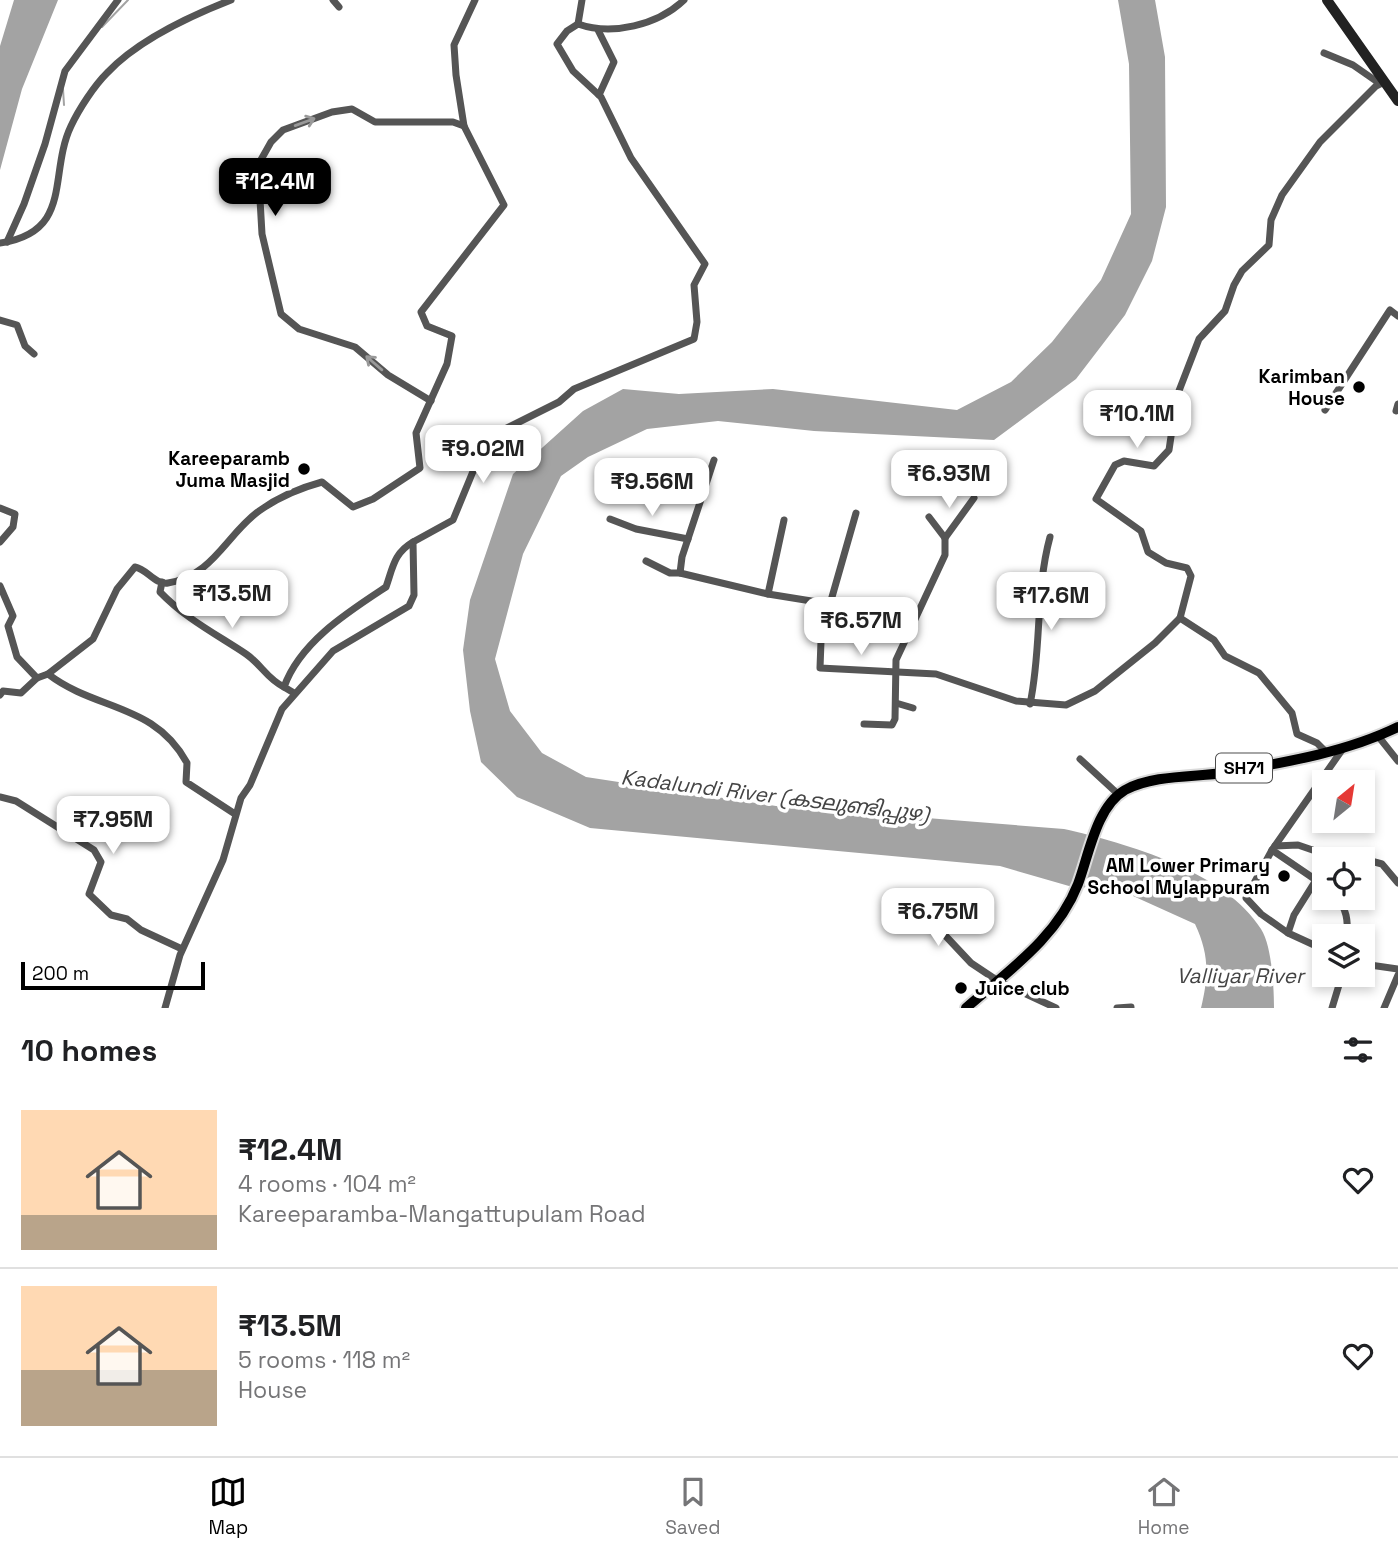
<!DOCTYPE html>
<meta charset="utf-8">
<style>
body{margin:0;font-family:"Space Grotesk","Noto Sans Malayalam",sans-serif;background:#f2f2f2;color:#202124;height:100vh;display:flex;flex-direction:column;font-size:26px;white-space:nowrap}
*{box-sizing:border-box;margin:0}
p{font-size:23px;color:#757577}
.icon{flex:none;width:38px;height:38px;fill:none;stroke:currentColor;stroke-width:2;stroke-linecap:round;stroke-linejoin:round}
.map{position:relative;height:1008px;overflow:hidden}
.sheet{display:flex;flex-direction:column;background:#fff;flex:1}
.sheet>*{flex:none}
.needle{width:46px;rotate:30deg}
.fabs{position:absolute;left:1312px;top:770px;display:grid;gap:14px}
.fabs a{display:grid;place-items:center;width:63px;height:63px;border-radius:0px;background:#fff;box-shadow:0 4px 10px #0003;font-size:35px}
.scale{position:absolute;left:21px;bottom:18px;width:184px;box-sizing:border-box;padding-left:7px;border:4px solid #000;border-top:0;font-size:19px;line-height:24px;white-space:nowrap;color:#000;-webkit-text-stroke:5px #fff;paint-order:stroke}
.price{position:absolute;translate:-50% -60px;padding:0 16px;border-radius:14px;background:#fff;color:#222;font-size:23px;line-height:46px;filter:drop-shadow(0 2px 4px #0008)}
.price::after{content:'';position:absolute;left:50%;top:42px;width:21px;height:16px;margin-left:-10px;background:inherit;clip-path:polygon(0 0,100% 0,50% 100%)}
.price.on{background:#000;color:#fff}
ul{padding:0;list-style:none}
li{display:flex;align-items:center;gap:21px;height:175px;padding:0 21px}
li+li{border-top:2px solid #e0e0e0}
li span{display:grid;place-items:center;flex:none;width:196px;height:140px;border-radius:0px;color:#555}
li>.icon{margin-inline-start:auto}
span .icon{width:84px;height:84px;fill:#fffc;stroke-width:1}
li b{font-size:30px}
h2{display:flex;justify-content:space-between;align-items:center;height:84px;padding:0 21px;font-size:30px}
.tabs{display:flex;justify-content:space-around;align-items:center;height:98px;border-top:2px solid #e0e0e0;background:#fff;font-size:19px;color:#757577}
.tabs a{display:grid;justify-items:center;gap:4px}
.tabs .on{color:#000}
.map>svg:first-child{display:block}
.water{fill:#a3a3a3}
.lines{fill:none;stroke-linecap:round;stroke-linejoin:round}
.stream{stroke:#a3a3a3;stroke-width:2}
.primary-casing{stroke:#dbdbdb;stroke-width:14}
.street{stroke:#555;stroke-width:7}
.secondary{stroke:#222;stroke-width:10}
.primary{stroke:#000;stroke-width:10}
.oneway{stroke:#999}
.poi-dot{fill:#000;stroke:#fff;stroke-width:2.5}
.labels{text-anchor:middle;stroke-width:7;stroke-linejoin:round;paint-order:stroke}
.shield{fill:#fff;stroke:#4c4c4c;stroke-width:2}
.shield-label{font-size:18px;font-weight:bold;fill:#000}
.poi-label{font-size:19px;font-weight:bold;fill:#000;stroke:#fff;text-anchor:end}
.water-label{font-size:21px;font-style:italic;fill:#444;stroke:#fff}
</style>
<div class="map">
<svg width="1398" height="1008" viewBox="0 0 1398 1008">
<rect width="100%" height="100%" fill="#fff"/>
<g class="water">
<path d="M14,0H58L22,89L0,170V46Z"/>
<path d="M1118,0H1155L1165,57L1166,207L1152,261L1125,315L1076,379L994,440L814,431L718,421L647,429L588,457L561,476L523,554L495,659L510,711L542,753L586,777L776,806L1064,829C1126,843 1226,872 1261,929C1272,946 1274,988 1274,1008H1201C1209,975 1209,954 1195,924L1122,891L1069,886L1000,866L590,828L517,797L481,762L470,711L463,650L470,600L513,474L583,411L623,389L679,394L773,389L957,410L1011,382L1052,342L1101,280L1131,214L1129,64Z"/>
</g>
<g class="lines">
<g class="stream">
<path d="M102,27L128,0"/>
<path d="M63,89L64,105"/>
</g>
<g class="primary-casing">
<path id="primary" d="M966,1008C1008,971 1057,938 1078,884C1089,855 1096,807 1125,790C1152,775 1193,777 1224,773C1281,763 1345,753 1398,727"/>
</g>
<g class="street">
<path d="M333,0L339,7"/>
<path d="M578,24C612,36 658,25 684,0"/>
<path d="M578,24L582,0"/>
<path d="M598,30L614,62L599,95"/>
<path d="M1324,53L1353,65L1376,81L1381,79"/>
<path d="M7,242L24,204L45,144L65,71L118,0"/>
<path d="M0,243C74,232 48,174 71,126C79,109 94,86 107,73C138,40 190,16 231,0"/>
<path d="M0,320L17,325L25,346L34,354"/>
<path d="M431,401L388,375L355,347L299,329L281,314L262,234L258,165L271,142L283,130L332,112L352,109L375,122H453L464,126"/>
<path d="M1325,410L1390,310L1398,316"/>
<path d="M1396,411L1398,404"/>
<path d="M714,460L682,557L680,573L768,594L830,604L821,641L820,668L936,674L1016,701L1066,705L1095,691L1155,643L1180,618"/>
<path d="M0,508L15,514L13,527L0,542"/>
<path d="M610,519L636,529L688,539"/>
<path d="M945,538L974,498"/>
<path d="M646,561L670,573H680"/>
<path d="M162,582L160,592C186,619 216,634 246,654C261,664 267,679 284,687"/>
<path d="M0,586L13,616L8,626L17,657L37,678L48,674"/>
<path d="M768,594L784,520"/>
<path d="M830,604L856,513"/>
<path d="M294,693L284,687C300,642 348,612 386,587C393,567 394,553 413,542"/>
<path d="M0,695L3,691L21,693L37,678"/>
<path d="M896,703L913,708"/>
<path d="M1030,704C1042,648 1035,592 1050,537"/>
<path d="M864,724L892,725L895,719L896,660L945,555V538L929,517"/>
<path d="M1378,736L1398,761"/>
<path d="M1326,752L1317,743L1297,734L1292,713L1259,673L1225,656L1214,640L1180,618L1191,576L1187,568L1166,563L1148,552L1141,531L1096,499L1115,465L1124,461L1154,466L1169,450L1177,396L1199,339L1225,311L1234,285L1242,271L1269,245L1271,220L1282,195L1320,142L1376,86L1384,82"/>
<path d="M1080,759L1119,795"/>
<path d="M0,797L16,801L94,850L101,862L89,894L111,915L127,919L141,930L182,949"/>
<path d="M235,814L186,782L187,763C155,703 96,711 48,674L93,639L117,589L135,567C147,569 155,585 168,583C213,576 226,535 259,511C277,498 300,488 322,482L353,507L373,499L420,468L416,433L447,364L452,336L427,326L421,312L504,205L464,126L456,75L454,45L475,0"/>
<path d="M1275,846L1298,845L1330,856L1349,855L1382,864L1398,883"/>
<path d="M1272,850L1246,898L1261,914L1288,933"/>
<path d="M892,895L925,914L971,963L998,981L1056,1008"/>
<path d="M1336,898C1347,908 1348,921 1347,936"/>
<path d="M1325,950L1288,933L1294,915L1316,880L1272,850L1342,750"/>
<path d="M1363,964L1398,969"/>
<path d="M165,1008L180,955L223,860L241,798L250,785L282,709L333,651L409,606L414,595L413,542L453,520L481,452L507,428L559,402L574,389L694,339L697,322L694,285L705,264L631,158L601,97L573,71L557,44L567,31L578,24"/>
<path d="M1117,1008L1131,1007"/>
<path d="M1332,1008L1342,975"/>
<path d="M1384,1008L1398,975"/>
</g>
<path class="secondary" d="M1327,0L1398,101"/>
<use href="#primary" class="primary"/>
</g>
<defs><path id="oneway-shaft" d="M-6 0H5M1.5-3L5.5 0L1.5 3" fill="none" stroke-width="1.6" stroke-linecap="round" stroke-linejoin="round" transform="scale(1.75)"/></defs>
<g class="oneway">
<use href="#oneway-shaft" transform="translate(305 122) rotate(-20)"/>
<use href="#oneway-shaft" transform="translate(374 363) rotate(-139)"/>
</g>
<g class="poi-dot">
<circle cx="1359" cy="387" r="7"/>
<circle cx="304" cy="469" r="7"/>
<circle cx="1284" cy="876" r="7"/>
<circle cx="961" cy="988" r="7"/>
</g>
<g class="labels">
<rect class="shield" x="1216" y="753.5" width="56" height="29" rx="5"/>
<g class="shield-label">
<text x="1244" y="774">SH71</text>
</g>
<g class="poi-label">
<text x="1345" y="383">Karimban<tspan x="1345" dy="22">House</tspan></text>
<text x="290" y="465">Kareeparamb<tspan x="290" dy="22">Juma Masjid</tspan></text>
<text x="1270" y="872">AM Lower Primary<tspan x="1270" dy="22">School Mylappuram</tspan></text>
<text x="975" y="995" text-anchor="start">Juice club</text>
</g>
<g class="water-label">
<text transform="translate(775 796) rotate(7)" y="7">Kadalundi River (കടലുണ്ടിപ്പുഴ)</text>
<text x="1240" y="983">Valliyar River</text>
</g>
</g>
</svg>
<div class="fabs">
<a><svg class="needle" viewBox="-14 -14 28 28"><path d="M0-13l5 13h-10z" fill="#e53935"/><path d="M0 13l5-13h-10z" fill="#757577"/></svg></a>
<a><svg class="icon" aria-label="locate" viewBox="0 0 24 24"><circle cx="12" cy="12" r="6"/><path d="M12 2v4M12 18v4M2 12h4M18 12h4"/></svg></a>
<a><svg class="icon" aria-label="layers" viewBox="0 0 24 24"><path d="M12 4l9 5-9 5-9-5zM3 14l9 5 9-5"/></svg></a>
</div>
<div class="scale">200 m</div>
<b class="price on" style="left:275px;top:218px">₹12.4M</b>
<b class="price" style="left:1137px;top:450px">₹10.1M</b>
<b class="price" style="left:483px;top:485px">₹9.02M</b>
<b class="price" style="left:949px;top:510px">₹6.93M</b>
<b class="price" style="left:652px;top:518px">₹9.56M</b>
<b class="price" style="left:232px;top:630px">₹13.5M</b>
<b class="price" style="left:1051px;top:632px">₹17.6M</b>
<b class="price" style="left:861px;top:657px">₹6.57M</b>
<b class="price" style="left:113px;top:856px">₹7.95M</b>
<b class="price" style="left:938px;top:948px">₹6.75M</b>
</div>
<section class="sheet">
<h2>10 homes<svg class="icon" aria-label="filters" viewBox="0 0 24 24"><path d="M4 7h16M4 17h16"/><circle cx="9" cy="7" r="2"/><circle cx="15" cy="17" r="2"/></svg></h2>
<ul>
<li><span style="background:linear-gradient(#ffd9b3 75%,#b9a48a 0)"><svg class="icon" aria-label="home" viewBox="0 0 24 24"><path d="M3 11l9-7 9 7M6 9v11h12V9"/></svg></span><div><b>₹12.4M</b><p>4 rooms · 104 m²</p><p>Kareeparamba-Mangattupulam Road</p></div><svg class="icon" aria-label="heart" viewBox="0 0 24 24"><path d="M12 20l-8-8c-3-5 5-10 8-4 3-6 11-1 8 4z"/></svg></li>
<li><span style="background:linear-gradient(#ffd9b3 60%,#b9a48a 0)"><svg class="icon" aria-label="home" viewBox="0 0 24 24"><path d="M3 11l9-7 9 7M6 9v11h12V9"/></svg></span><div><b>₹13.5M</b><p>5 rooms · 118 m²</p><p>House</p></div><svg class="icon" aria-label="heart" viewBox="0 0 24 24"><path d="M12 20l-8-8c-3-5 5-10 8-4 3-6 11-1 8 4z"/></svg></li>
</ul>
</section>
<nav class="tabs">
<a class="on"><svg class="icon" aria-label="map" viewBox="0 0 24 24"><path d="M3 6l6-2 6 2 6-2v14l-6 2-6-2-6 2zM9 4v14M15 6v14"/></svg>Map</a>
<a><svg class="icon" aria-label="saved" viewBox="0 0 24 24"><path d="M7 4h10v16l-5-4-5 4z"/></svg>Saved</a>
<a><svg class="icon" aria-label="home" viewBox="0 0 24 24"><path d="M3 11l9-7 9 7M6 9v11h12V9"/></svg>Home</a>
</nav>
